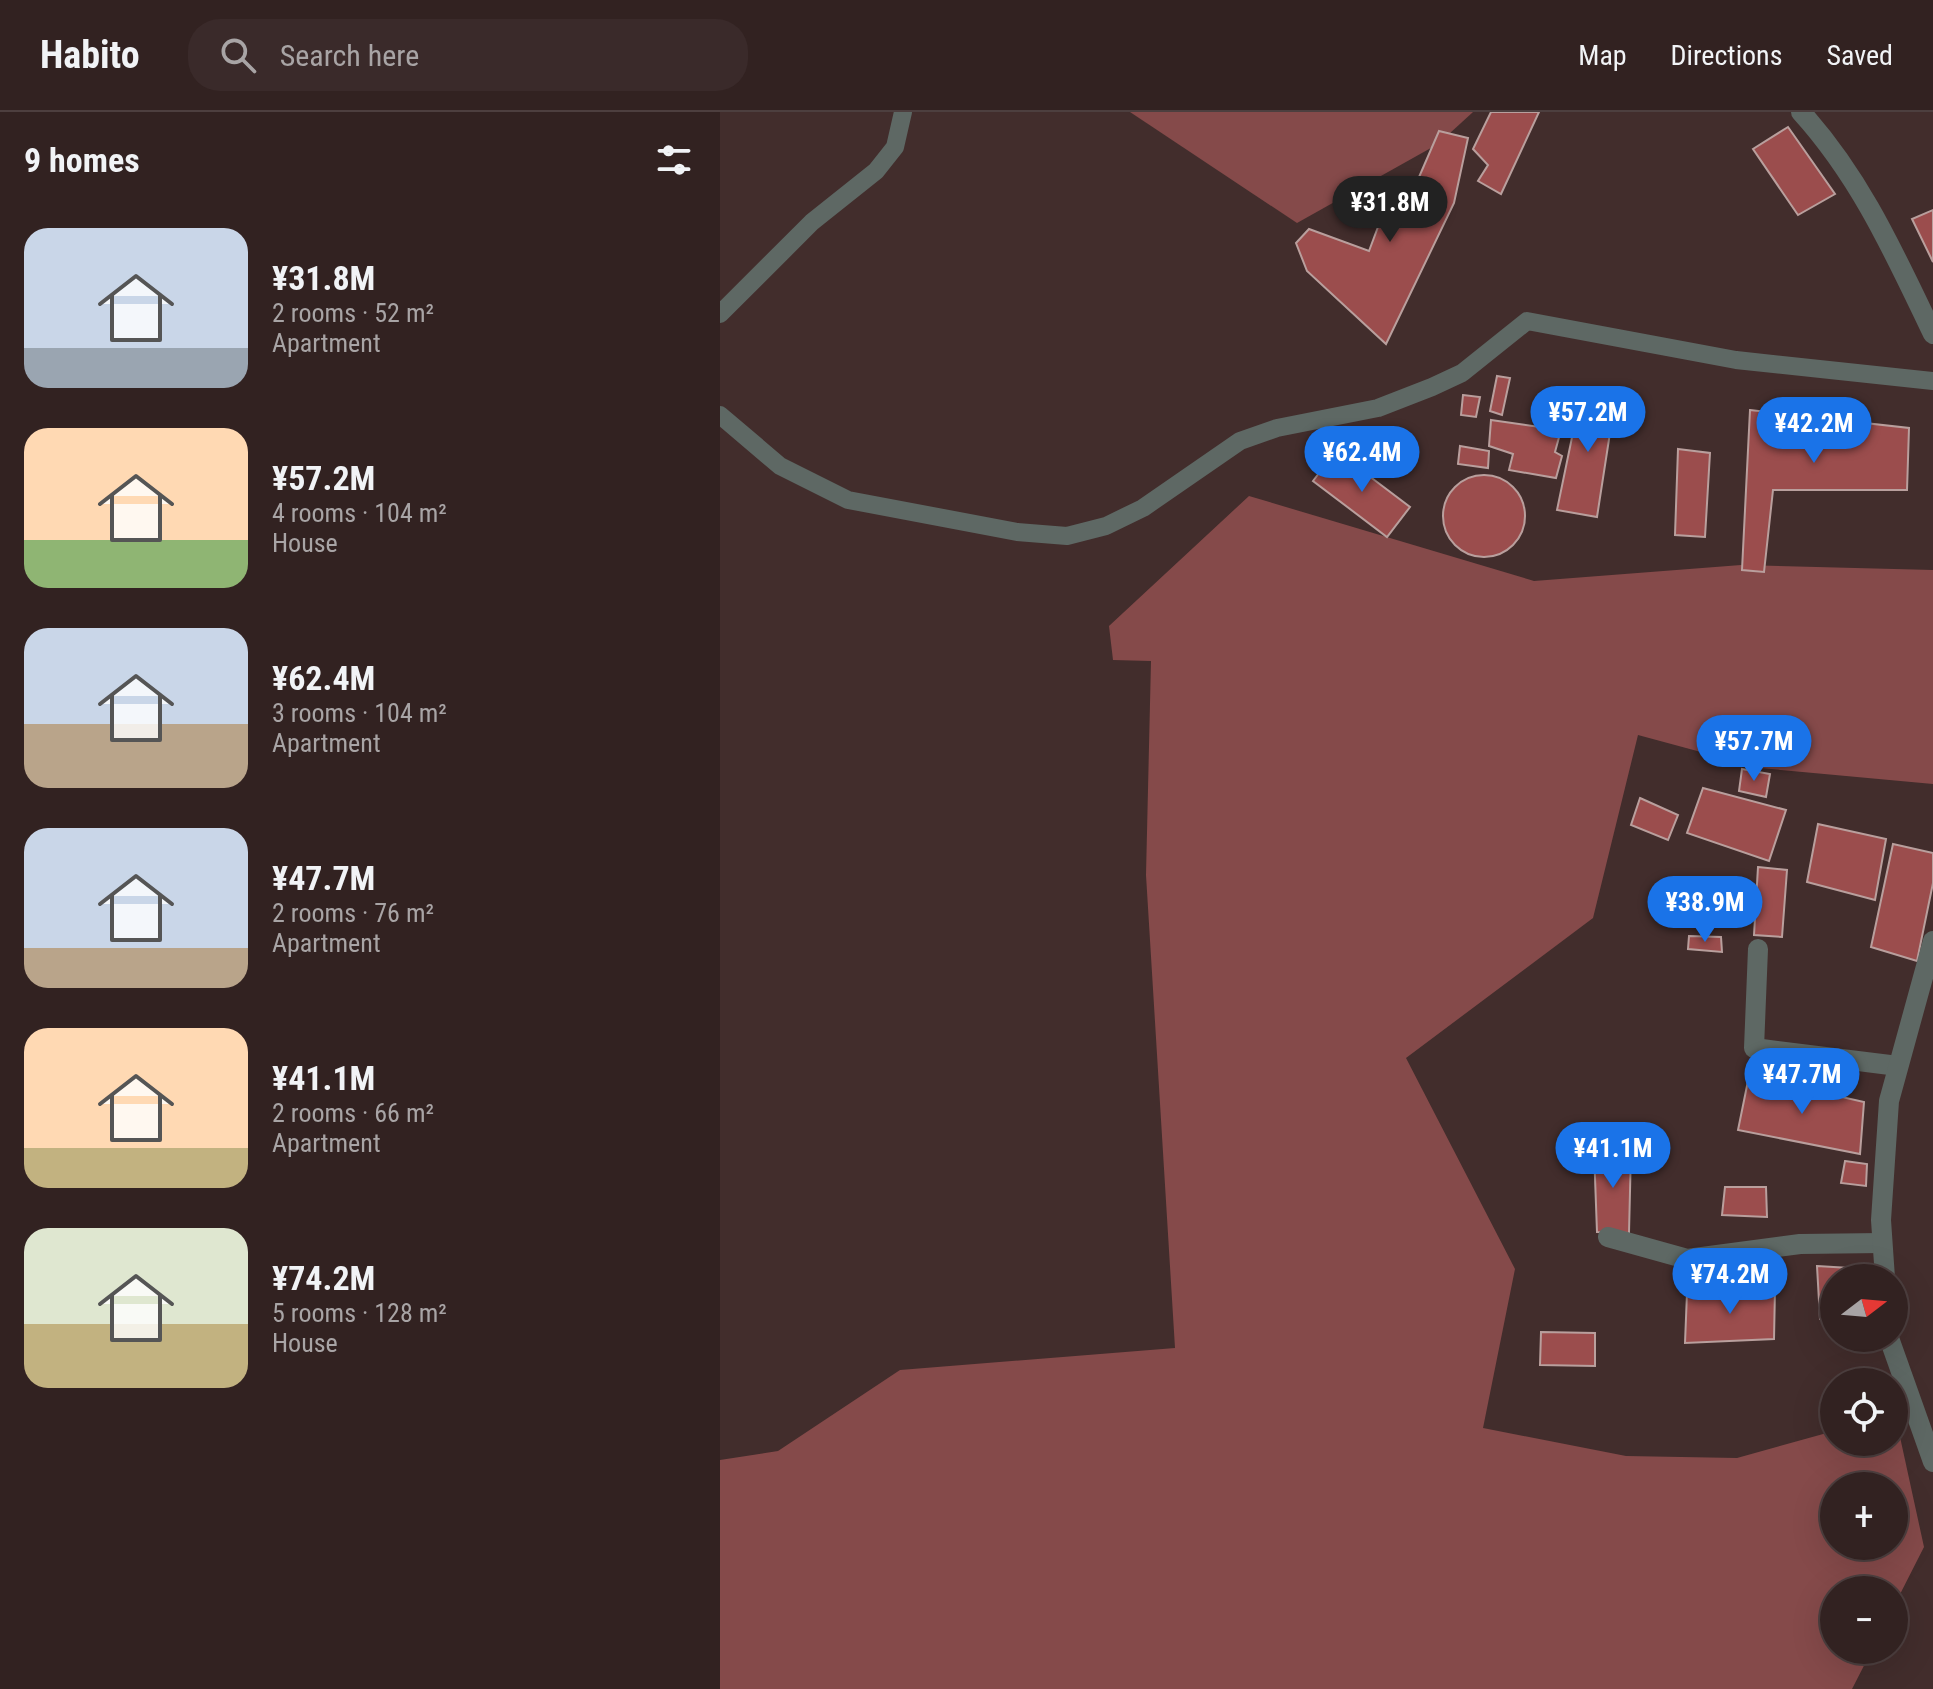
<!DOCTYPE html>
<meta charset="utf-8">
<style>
body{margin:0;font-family:"Roboto Condensed",sans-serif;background:#3a2a2a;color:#f1f3f6;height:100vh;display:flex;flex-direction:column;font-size:30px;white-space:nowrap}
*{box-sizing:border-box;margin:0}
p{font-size:26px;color:#a8a4a5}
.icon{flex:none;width:44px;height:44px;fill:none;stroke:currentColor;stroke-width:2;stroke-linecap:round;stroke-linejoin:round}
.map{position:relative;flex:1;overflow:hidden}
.side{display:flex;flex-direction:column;background:#322221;width:720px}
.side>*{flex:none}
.needle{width:52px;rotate:74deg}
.buttons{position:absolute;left:1100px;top:1152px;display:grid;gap:16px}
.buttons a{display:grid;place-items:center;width:88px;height:88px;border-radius:50%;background:#322221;box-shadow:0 8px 32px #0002,0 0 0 2px #4d3f3f;font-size:40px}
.price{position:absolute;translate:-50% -68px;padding:0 18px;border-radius:28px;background:#1a73e8;color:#fff;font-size:26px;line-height:52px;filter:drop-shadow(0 2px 4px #0008)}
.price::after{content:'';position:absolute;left:50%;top:48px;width:24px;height:18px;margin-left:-12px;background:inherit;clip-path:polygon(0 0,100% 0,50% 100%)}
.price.active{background:#222;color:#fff}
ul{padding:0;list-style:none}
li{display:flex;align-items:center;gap:24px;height:200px;padding:0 24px}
li span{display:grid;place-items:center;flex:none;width:224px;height:160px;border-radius:24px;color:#555}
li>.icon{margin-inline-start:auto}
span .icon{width:96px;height:96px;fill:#fffc;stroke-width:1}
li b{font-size:34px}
h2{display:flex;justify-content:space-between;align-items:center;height:96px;padding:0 24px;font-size:34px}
header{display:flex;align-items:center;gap:48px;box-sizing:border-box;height:112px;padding:0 40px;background:#322221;border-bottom:2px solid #4d3f3f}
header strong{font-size:38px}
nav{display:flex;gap:44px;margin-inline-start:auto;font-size:28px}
.search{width:560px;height:72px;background:#3a2a2a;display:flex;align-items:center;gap:20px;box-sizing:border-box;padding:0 28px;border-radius:32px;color:#a8a4a5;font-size:30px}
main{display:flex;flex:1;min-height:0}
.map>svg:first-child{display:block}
.green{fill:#854a4a;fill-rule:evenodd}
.building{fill:#9b4d4d;stroke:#b99f9d;stroke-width:2}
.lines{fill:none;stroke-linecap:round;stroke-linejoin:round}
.lane{stroke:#5e6864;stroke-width:18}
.street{stroke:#5e6864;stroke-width:20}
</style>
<header>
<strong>Habito</strong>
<div class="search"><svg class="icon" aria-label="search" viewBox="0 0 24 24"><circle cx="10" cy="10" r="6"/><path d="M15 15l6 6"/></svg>Search here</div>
<nav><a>Map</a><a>Directions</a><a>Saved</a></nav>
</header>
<main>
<section class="side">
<h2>9 homes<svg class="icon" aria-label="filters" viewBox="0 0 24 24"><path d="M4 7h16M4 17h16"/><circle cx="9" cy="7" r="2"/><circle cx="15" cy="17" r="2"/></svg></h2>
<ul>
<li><span style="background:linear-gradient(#c9d6e8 75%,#9aa5b1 0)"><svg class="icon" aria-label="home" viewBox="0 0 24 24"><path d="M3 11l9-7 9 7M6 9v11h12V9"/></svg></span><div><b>¥31.8M</b><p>2 rooms · 52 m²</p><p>Apartment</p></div></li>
<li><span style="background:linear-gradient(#ffd9b3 70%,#8fb573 0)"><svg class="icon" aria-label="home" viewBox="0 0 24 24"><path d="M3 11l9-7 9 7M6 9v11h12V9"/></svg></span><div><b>¥57.2M</b><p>4 rooms · 104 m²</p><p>House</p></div></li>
<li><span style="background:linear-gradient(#c9d6e8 60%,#b9a48a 0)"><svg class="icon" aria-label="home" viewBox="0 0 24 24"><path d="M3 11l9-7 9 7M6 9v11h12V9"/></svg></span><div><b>¥62.4M</b><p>3 rooms · 104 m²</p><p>Apartment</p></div></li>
<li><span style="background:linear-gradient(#c9d6e8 75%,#b9a48a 0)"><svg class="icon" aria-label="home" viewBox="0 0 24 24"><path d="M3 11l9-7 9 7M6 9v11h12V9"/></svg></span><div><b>¥47.7M</b><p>2 rooms · 76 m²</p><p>Apartment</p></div></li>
<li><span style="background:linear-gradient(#ffd9b3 75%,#c2b280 0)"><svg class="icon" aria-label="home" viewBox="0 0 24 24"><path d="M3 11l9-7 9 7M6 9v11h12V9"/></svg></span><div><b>¥41.1M</b><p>2 rooms · 66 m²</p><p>Apartment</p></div></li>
<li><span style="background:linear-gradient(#dfe7d0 60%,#c2b280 0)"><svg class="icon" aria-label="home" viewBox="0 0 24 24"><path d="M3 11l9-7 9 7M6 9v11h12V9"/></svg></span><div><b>¥74.2M</b><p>5 rooms · 128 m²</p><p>House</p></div></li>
</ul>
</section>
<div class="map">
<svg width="1213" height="1577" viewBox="0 0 1213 1577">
<rect width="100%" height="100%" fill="#422d2c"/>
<g class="green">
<path d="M410,0H753L718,32L577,111Z"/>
<path d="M529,384L814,469L1021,453L1213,458V672L1040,656L918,623L873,806L686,946L795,1157L763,1316L906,1344L1017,1346L1114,1319V1330H1174L1175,1302L1204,1435L1174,1494V1478H1114V1538H1152L1132,1577H0V1348L58,1339L180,1258L455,1236L426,763L431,549L393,548L389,514ZM1114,1374H1174V1434H1114Z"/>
</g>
<g class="building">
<path d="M771,0H819L781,82L758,69L768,53L753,37Z"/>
<path d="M1068,15L1115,82L1078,103L1033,37Z"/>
<path d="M719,19L748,26L734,91L666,232L587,159L576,131L589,117L649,139L667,91L693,79Z"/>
<path d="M1213,98V150L1192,107Z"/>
<path d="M777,264L790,266L782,303L770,299Z"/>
<path d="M862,277L896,282L877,405L837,398Z"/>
<path d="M743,283L760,285L756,305L741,303Z"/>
<path d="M1030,298L1189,316L1187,378H1053L1044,460L1022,458Z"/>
<path d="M771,308L841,318L835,340L842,344L836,366L789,358L793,342L769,334Z"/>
<path d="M740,334L769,339L768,356L738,352Z"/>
<path d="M958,337L990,341L985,425L955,423Z"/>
<path d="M616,339L690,395L667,425L593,369Z"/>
<circle cx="764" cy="404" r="41"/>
<path d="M1022,657L1050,662L1046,685L1019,679Z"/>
<path d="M983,676L1066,698L1049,749L967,721Z"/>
<path d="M920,686L958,703L948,728L911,713Z"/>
<path d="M1098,712L1166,727L1155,788L1087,770Z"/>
<path d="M1173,732L1213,741V771L1197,849L1151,835Z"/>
<path d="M1038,755L1067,758L1062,825L1034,823Z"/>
<path d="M969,824L1001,825L1002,840L968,837Z"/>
<path d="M1029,964L1144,990L1140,1042L1018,1018Z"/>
<path d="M874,1038H911L909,1121L877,1120Z"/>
<path d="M1125,1049L1147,1052L1146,1074L1121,1071Z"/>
<path d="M1005,1075H1046L1047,1105L1002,1103Z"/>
<path d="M1097,1154L1146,1157V1166H1114V1207H1100Z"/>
<path d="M1055,1176L1054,1227L965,1231L967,1181Z"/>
<path d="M821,1220L875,1221V1254L820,1253Z"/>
</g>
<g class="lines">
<g class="lane">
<path d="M0,202L92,110L156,59L175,35L183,0"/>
<path d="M0,303L60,354L128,388L297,420L347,424L386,414L423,396L520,329L557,316L658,296L712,275L742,261L807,209L1016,248L1213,269"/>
</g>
<g class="street">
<path d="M1081,0C1141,66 1175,143 1213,222"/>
<path d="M1038,837L1034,936L1178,954"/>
<path d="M888,1125L967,1147L1080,1132L1162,1131"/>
<path d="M1165,1166L1161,1108L1169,989L1213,829"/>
<path d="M1169,1226L1213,1350"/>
</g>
</g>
</svg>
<div class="buttons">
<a><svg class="needle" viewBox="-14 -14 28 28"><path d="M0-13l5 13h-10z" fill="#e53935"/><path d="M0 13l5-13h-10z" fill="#a8a4a5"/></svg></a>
<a><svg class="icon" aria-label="locate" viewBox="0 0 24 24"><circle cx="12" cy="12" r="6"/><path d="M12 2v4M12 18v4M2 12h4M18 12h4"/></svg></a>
<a>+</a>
<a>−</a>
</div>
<b class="price active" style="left:670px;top:132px">¥31.8M</b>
<b class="price" style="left:868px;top:342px">¥57.2M</b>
<b class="price" style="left:1094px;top:353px">¥42.2M</b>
<b class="price" style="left:642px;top:382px">¥62.4M</b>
<b class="price" style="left:1034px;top:671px">¥57.7M</b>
<b class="price" style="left:985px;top:832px">¥38.9M</b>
<b class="price" style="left:1082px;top:1004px">¥47.7M</b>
<b class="price" style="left:893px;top:1078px">¥41.1M</b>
<b class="price" style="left:1010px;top:1204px">¥74.2M</b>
</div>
</main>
